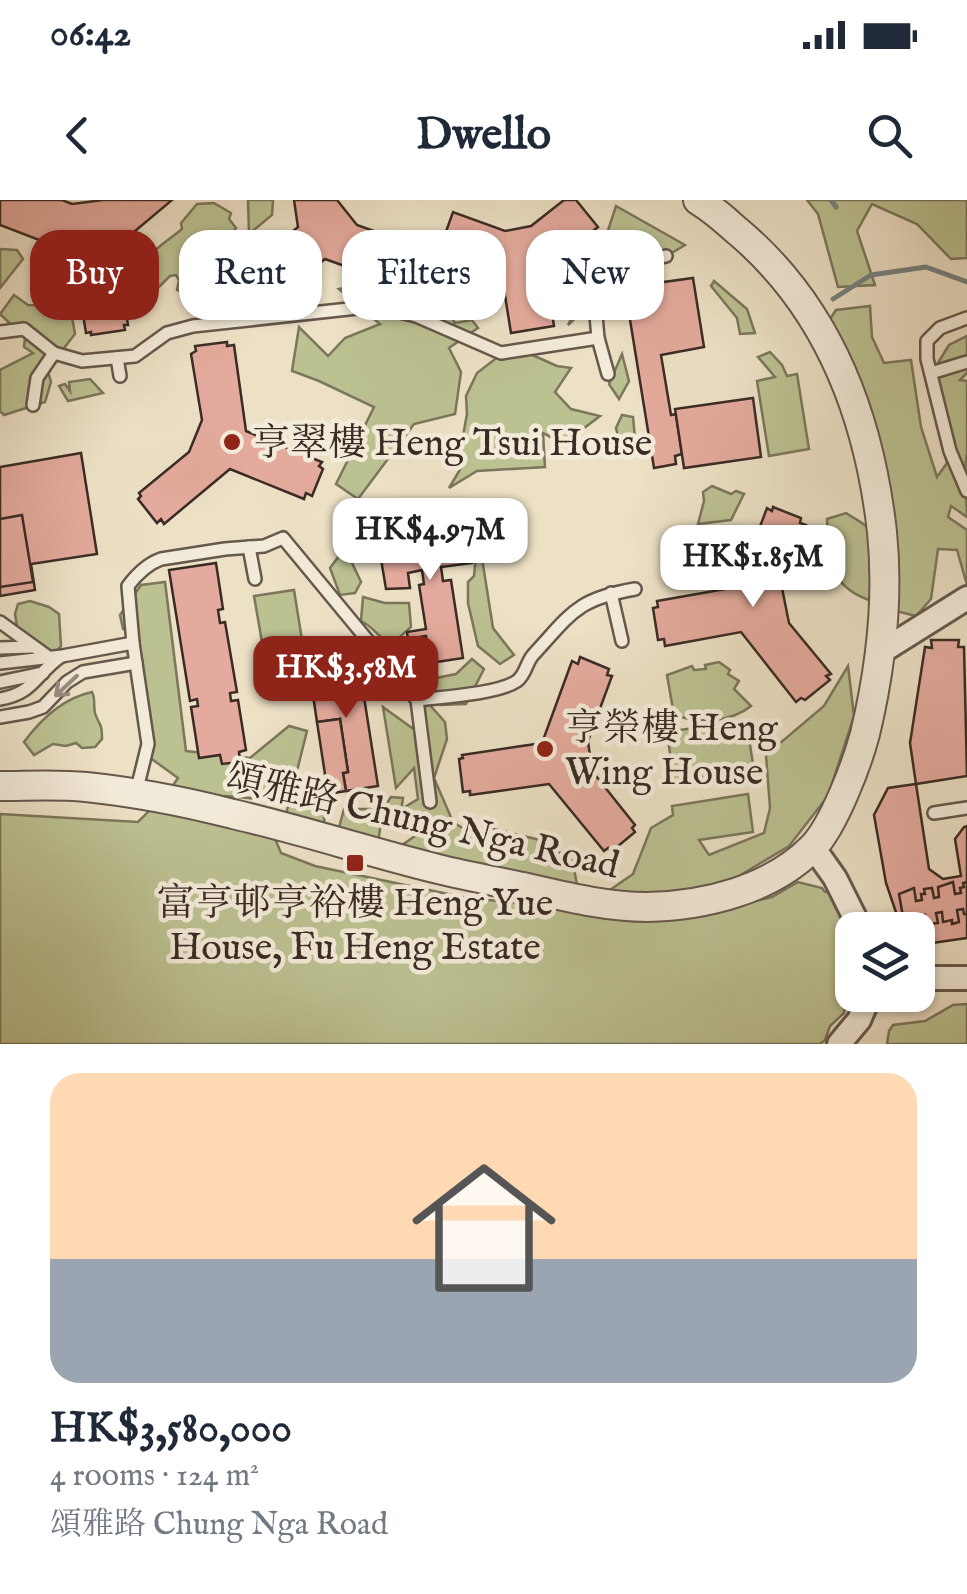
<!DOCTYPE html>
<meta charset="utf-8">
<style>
body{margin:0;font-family:"IM FELL English","Noto Serif TC",serif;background:#f2f2f3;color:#1f2937;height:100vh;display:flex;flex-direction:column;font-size:38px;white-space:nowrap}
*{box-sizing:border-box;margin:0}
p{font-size:32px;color:#747a83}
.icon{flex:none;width:55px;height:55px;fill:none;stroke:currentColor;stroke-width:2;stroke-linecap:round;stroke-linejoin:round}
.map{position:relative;height:844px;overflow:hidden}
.drawer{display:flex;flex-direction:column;background:#fff;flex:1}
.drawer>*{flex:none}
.hud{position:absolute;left:30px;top:30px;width:908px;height:90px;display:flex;gap:20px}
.controls{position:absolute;left:835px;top:712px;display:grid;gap:20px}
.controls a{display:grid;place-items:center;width:100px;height:100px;border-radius:20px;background:#fff;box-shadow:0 2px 8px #0004;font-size:50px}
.price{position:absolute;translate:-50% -85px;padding:0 22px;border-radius:20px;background:#fff;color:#222;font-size:32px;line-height:65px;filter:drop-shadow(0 2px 5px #0008)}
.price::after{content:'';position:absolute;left:50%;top:60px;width:30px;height:22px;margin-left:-15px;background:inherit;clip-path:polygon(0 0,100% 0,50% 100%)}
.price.selected{background:#8f2418;color:#fff}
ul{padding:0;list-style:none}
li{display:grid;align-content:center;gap:20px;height:530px;padding:0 50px}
li span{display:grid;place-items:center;height:310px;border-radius:30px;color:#555}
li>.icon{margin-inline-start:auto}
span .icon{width:180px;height:180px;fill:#fffc;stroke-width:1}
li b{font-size:42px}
.chip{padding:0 35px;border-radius:30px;background:#fff;box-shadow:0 2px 8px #0004;font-size:35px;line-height:90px}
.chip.selected{background:#8f2418;color:#fff}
.status{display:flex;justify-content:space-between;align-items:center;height:70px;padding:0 50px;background:#fff;direction:ltr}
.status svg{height:28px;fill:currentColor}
header{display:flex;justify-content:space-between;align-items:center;height:130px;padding:0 50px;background:#fff;font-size:45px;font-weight:800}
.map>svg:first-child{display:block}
.green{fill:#bcc192;stroke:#7b765c;stroke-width:2.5}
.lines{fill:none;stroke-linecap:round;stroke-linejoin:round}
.stream{stroke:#758181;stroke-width:5}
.building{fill:#e4aa9d;stroke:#3a2b25;stroke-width:2.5}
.service-casing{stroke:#66584d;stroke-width:16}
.minor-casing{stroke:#66584d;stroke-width:28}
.tertiary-casing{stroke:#66584d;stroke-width:32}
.service{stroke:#f3ebd9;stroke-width:11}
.minor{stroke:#f3ebd9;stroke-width:22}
.tertiary{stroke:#f3ebd9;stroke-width:28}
.oneway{stroke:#968b7f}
.poi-dot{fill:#8f2418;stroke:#f3ebd9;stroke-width:4}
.labels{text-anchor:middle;stroke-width:9;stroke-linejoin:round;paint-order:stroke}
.poi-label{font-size:38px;fill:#3a2b25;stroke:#f3ebd9;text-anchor:start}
.street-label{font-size:38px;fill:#3a2b25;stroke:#f3ebd9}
</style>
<div class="status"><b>06:42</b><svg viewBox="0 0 49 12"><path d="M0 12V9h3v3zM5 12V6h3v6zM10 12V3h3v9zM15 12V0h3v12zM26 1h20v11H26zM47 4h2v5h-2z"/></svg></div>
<header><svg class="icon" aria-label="back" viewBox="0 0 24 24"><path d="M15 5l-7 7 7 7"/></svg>Dwello<svg class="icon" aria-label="search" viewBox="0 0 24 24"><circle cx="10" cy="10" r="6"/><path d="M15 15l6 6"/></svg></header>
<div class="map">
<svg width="967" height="844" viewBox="0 0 967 844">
<rect width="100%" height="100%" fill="#ece0c5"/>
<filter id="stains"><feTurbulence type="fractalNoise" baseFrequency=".002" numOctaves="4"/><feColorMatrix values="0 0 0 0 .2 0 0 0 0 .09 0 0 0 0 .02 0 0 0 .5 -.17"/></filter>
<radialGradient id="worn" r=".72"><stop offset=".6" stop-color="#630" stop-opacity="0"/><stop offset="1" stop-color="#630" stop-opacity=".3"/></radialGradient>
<g class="green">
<path d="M248,0H273L272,15L249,34Z"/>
<path d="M807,0H967V58L951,59L917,24L872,4L857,31L875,85L838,87L818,14Z"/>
<path d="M214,3L231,13L229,19L236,28L231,35L239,48L187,94L177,90L179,80L176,75L170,76L159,87C133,58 159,48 182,29L181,23L197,4Z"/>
<path d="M616,6L685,45L670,54L634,43L636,71L603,91L568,125L594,73Z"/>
<path d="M0,49L17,50L23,59L0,88Z"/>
<path d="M447,66L459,69L483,83L481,104L470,112L434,94L431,79Z"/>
<path d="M714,81L747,109L755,133L740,134L737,118L711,86Z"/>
<path d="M355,86L381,96H419L449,114L455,123L472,120L478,128L449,148L461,172L455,214L414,224L358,299L336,284L374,207L319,181L292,171L299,127L328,156L345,138L380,124L339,89Z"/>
<path d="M14,95L28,105L70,106L75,134L61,152L44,158L51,182L45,202L4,215L0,211V170L33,153L24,147L25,138L0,114Z"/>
<path d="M870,106L872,137L884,163L911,160L921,227L937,277L947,263L926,182L949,145L967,136V173L960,180L967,181V254C963,268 967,300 967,317L951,306L948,317L967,330V385L957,350L938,349L931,399L916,416L896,411L826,125L836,110Z"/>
<path d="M512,146L557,166L571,168L555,192L571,209L600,216L563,244L543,233L545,267L477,271L449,288L464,263L460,252L467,214L466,196L477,173Z"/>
<path d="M770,152L782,165L787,176L797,174L809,249L769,256L757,181L775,177L758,157Z"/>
<path d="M622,154L629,181L619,199L609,184Z"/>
<path d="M90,179L103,193L68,201L59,186L65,184L70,191L69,182Z"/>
<path d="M622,215L633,217L636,249L622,251L616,228Z"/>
<path d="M712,286L731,294L736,291L744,294L731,320L698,324L704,301L703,292Z"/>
<path d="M846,313C852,317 862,322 867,327C883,349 875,377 869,400C828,386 829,357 827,319Z"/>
<path d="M478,333L493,428L514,455L500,464L478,446L468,403V382L474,376Z"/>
<path d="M345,348L361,382L355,393L340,395L330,368Z"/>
<path d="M165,382L186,551L250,558L289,526L307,531L296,575L259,599L225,596L213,605L167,594L178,578L149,557L136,432L123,429L120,415L141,385Z"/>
<path d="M294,390L306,465L267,471L254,396Z"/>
<path d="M363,397L385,403H409L411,427L393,443C376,438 377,429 361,421Z"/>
<path d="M30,401L49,407L59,414L61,446L56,452H40L18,433L15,414L18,404Z"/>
<path d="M472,459L484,469L466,504L441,505L426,480L456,474Z"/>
<path d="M719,462L730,470L728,474L739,481L734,489L751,506C730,523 699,523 674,515L667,475L692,466L694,470L706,469L705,465Z"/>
<path d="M848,466L854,516L828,596L789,646L714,691L597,699L633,674L651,628L673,615L672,606L748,594L753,632L699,640L709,655L764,633L770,608L766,555L824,506Z"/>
<path d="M92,492C96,500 93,505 95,513C99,526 102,521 102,539L95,547L82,548L76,543L66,546L53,544L34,555L24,542C41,519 64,498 92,492Z"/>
<path d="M428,503L445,522L447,539L434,578L453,622L472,634L494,629L540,640L572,660L578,689L395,650L418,634L423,616L409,613L405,607L418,599L414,568L396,588L383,507L412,528Z"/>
<path d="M746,520L754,570L674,582L667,532Z"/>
<path d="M306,587L322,597L325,628L338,631L344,609H383L391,597L403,598L401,612L382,616L378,643L284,621L292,592Z"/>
<path d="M157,603L211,614L237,630L272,631L281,653L315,666L467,698L617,712L695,716L772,697L798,682L822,688L825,692H833L852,730V769L844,813L830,826L825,840L820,844H0V614L138,622Z"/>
<path d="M967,804V844H887L889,831L893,825L925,821L953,805Z"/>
</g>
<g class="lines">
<g class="stream">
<path d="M831,0L836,7"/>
<path d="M833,99L871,75L926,67L967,82"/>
</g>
</g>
<g class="building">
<path d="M0,0H62L72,4L103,0H172L116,47L128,125H124L125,130L91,135V132L86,133L73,53L0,25Z"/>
<path d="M294,0H337L357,25L404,42L389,82L325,59L282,94L256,62L298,27Z"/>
<path d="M564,0H576L598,27L545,69L554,126L511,133L502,77L438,54L453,12L505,31L531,26Z"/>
<path d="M655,78L656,83L693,78L704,147L661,155L671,215L676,214L682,254L675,256L676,264L654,268L627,101L647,98L644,80Z"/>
<path d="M227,142V146L234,145L246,231L322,262L319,266L323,269L312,296L306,293L304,299L230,269L164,324L161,319L157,323L138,299L141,296L139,293L189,252L202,220L191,154L196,151L195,146Z"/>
<path d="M753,198L761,257L684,268L675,209Z"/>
<path d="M81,253L97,354L31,364L35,390L0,396V267Z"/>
<path d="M773,307L801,318L800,323L806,325L782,388L789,423L831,474L826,476L830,480L805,500L801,498L796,502L741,432L665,446L664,439L658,440L653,408L658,407L657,401L737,387L767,308L772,311Z"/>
<path d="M22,315L33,382L0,387V319Z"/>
<path d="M451,322L452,329L466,327L472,363L441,367L443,381L451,380L463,458L430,463L426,436L408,439L407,432L426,429L419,385L424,384L422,370L408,373L410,388L386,389L378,341L444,331L443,323Z"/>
<path d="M216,363L223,409L218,410L220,423L225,422L237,492L230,493L231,501L238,500L246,550L239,552L240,562L222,564L220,555L199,558L191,507L198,506L197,499L190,501L169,370Z"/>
<path d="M931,440H959L958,447H964L967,576L916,584L910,543L925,447L932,448Z"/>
<path d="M580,457L609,469L607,475L612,476L588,541L592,571L635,625L632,628L635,632L611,652L608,648L604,651L549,584L470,595V591L463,592L459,559L463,558L462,555L542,543L572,461L578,464Z"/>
<path d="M351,458L354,477L348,478L351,499L364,497L378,586L346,591L343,573L348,572L340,519L317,522L311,482L320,480L317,463Z"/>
<path d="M340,519L348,572L343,573L346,591L328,594L317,522Z"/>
<path d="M916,584L929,669L943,679L961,676L955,639L964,627L967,626V738L918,745V730H902L886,683L874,615L888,588Z"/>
<path d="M953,682L955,694L961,693L960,688L964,687L963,683L967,682V714H964L963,709L957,710L959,722L952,724V720L943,722L942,712L936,713L938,723L930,724L929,720H925V715L918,716L921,728H905L899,694L914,688L916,701L922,700L921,694H925L924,689L932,688L934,698L939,697L938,687Z"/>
</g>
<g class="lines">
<g class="service-casing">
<g id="service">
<path d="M967,118L940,128L927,141V159L950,251L967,291"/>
<path d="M0,132L24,129L54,153L82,161L135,156L167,133L193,126L376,106L416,116L501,153L598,138L595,104L597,82L626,65L666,56"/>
<path d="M598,138L608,174"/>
<path d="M117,158L120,176"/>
<path d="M931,173L967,162"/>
<path d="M33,205L37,178L54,153"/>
<path d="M249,347L255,379"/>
<path d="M611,393L622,441"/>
<path d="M0,422L47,456"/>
<path d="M0,448L31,447"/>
<path d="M0,463L62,456L133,443"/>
<path d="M0,482L43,473"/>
<path d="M0,499C34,493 35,475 60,457"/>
<path d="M417,500C441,497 498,494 517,481C526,474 526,463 533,455C571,414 576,399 635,389"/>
<path d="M0,517L29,512L43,507L67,482L83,472L136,463"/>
<path d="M136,593L148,544L133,443L128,386C137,374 147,364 161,359L225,349L264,346L283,338L417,500L430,602"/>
<path d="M934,613L967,608"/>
</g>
</g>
<g class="minor-casing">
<g id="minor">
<path d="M881,452L967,398"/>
<path d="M813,647L835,678L861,730"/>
<path d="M918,778H967"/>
<path d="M839,844L859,820L870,795"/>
</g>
</g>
<g class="tertiary-casing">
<path id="tertiary" d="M0,586C28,586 58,584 86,587C135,592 186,602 233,614C302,630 369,652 438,669C466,676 494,681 523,687C563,696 605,707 647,707C704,706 771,690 813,647C834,625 857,564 865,534C881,467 889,401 882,332C869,215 827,105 735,29C723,18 711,8 698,0"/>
</g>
<use href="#service" class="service"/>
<use href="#minor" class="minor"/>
<use href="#tertiary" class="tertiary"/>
</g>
<defs><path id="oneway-shaft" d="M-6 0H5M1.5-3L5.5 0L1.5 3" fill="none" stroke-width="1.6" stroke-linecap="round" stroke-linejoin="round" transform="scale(2.5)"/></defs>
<use class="oneway" href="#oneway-shaft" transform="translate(66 486) rotate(137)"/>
<g class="poi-dot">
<circle cx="232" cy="242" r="10"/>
<circle cx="545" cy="549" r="10"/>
<rect x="345" y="653" width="20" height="20" rx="5"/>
</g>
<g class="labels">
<g class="poi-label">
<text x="252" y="255">亨翠樓 Heng Tsui House</text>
<text x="565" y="540">亨榮樓 Heng<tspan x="565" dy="44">Wing House</tspan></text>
<text x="355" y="715" text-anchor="middle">富亨邨亨裕樓 Heng Yue<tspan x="355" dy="44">House, Fu Heng Estate</tspan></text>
</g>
<g class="street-label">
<text transform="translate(423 620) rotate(13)" y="13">頌雅路 Chung Nga Road</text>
</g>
</g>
<rect width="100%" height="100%" filter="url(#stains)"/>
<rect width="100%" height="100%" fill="url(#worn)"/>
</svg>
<div class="controls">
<a><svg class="icon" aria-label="layers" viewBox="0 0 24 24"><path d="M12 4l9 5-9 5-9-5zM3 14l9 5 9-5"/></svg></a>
</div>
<b class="price" style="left:430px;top:383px">HK$4.97M</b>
<b class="price" style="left:753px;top:410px">HK$1.85M</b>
<b class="price selected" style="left:346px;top:521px">HK$3.58M</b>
<div class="hud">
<a class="chip selected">Buy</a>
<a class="chip">Rent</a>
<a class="chip">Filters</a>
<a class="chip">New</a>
</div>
</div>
<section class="drawer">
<ul>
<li><span style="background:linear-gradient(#ffd9b3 60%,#9aa5b1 0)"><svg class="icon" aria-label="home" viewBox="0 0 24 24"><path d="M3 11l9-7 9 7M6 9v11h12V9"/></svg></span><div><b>HK$3,580,000</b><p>4 rooms · 124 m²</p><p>頌雅路 Chung Nga Road</p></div></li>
</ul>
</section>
